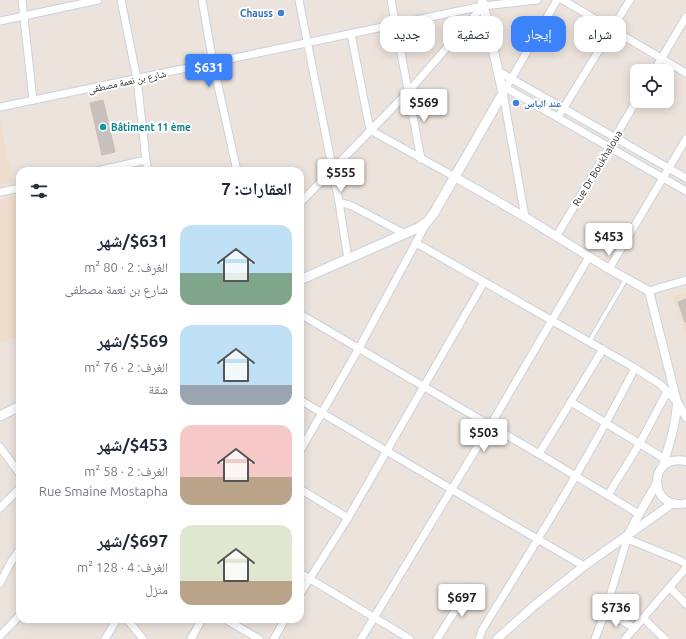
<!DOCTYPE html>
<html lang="ar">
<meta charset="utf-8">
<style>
body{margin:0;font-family:Ubuntu,"Noto Naskh Arabic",sans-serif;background:#f6f6f7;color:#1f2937;direction:rtl;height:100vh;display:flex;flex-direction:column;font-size:15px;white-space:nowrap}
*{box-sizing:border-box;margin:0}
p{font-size:13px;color:#747a83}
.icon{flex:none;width:22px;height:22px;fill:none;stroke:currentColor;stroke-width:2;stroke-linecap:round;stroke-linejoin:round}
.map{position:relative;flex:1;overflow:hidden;direction:ltr}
.sheet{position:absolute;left:16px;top:167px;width:288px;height:456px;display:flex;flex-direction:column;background:#fff;border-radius:12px;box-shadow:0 2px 10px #0003;direction:rtl}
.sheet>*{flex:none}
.top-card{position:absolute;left:316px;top:16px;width:310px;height:36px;direction:rtl;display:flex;gap:8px}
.fabs{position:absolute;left:630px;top:64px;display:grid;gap:8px}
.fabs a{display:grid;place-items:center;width:44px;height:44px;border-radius:8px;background:#fff;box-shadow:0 2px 10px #0003;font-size:20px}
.price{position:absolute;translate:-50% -34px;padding:0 9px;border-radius:4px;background:#fff;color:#222;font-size:13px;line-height:26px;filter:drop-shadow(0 1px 2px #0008)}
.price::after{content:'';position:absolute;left:50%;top:24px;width:12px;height:9px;margin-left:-6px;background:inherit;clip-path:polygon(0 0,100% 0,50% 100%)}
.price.active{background:#3c82fa;color:#fff}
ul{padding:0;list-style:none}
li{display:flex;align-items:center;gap:12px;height:100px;padding:0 12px}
li span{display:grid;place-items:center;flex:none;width:112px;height:80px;border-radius:12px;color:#555}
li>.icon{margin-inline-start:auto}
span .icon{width:48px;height:48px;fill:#fffc;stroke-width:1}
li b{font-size:17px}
h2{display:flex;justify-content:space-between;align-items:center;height:48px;padding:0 12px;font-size:17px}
.pill{padding:0 14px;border-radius:12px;background:#fff;box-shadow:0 2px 10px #0003;font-size:14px;line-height:36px}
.pill.active{background:#3c82fa;color:#fff}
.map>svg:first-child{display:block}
.education{fill:#edc}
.building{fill:#c8c0bc;stroke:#c8beb6}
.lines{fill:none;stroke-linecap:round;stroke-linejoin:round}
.service-casing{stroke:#cbd1dc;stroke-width:5.5}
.minor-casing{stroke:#cbd1dc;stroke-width:9}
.tertiary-casing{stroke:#cbd1dc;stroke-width:10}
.secondary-casing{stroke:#cbd1dc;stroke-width:11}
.service{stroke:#fff;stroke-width:3.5}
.minor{stroke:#fff;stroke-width:7}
.tertiary{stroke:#fff;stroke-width:8}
.secondary{stroke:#fff;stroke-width:9}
.shop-dot{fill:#3f7fe0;stroke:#fff;stroke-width:1.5}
.culture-dot{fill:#0f9aa8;stroke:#fff;stroke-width:1.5}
.labels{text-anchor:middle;stroke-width:4;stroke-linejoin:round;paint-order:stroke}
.shop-label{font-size:10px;font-weight:bold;fill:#366cbe;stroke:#fff;text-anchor:end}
.street-label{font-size:10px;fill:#2b2b2b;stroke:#fff}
.culture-label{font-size:10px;font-weight:bold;fill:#0d838f;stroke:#fff;text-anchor:start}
</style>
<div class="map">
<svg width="686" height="639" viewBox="0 0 686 639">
<rect width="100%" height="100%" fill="#ede3dd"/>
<g class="education">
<path d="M0,122L13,182L0,185Z"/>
<path d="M20,195V337L0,342V199Z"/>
<path d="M686,292V335L673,296Z"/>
</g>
<g class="building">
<path d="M103,100L115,152L102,155L90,103Z"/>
<path d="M686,299V322H685L678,302Z"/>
</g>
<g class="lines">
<g class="service-casing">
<path id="service" d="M589,342L626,279"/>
</g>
<g class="minor-casing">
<g id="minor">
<path d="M22,0L33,100"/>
<path d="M121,0L137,79L146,160L148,171"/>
<path d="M202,0L213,63L237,171"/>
<path d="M299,0L339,202"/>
<path d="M391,0L421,159"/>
<path d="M563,0L686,73"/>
<path d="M0,21L98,0"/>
<path d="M351,34L370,130L455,177"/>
<path d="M498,71L686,178"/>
<path d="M654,71L686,17"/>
<path d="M506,88L686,191"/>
<path d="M0,107L483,6L537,0"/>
<path d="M558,117L630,0"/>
<path d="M97,171L146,160"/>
<path d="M0,192L20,188"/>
<path d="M300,203L409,91L483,6"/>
<path d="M525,217L503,93L557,0"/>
<path d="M556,237L637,100"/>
<path d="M416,243L635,368L661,385L677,402"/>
<path d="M348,259L339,202L352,206L405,234"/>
<path d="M609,269L686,139"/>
<path d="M649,291L686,280"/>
<path d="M300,314L539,454L639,514"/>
<path d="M300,400L463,496L584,566"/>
<path d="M571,402L665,459"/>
<path d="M0,447L20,474"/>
<path d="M300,451L359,348L427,222"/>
<path d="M539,454L603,349"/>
<path d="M300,489L348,518"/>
<path d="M608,495L640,443L667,392"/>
<path d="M0,508L20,488"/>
<path d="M628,539L679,560L686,564"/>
<path d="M300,573L410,639"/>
<path d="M0,583L11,562L20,549"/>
<path d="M670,588L686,604"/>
<path d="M300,594L348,518L484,282"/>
<path d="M605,612L635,628"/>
<path d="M643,618L665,639"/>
<path d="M127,619L143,639"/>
<path d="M225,619L259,639"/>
<path d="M0,636L20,615"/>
<path d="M105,639L117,619"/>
<path d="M191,639L202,619"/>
<path d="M274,639L285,619"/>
<path d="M361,639L490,426L589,257"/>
<path d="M437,639L470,587"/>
<path d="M479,639L482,630C535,544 589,458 635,368"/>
<path d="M595,639L605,612L629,533"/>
<path d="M625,639L686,568"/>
</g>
</g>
<g class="tertiary-casing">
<g id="tertiary">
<path d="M455,177L525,217L609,269L649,291L677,402C676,425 669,446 662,468"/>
<path d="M677,402L686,417"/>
<path d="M686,461C645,453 650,513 686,503"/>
<path d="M629,533L639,514L657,483"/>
<path d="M497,639L535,605L584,566L673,503"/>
</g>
</g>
<g class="secondary-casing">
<g id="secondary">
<path d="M300,280L420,227L427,222L434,213L503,93L482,0"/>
<path d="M0,416L20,406"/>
</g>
</g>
<use href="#service" class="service"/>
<use href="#minor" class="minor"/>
<use href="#tertiary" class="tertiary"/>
<use href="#secondary" class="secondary"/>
</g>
<g class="shop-dot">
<circle cx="281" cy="13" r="4"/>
<circle cx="516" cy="103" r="4"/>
</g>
<circle class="culture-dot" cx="103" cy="127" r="4"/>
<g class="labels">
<g class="shop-label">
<text x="273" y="17">Chauss</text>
<text x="524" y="107" text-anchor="start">عند الياس</text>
</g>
<g class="street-label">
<text transform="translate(127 81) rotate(-12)" y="4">شارع بن نعمة مصطفى</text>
<text transform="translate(597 168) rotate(-59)" y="4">Rue Dr Boukhaloua</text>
</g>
<g class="culture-label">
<text x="111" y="131">Bâtiment 11 ème</text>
</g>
</g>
</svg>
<div class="fabs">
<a><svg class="icon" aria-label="locate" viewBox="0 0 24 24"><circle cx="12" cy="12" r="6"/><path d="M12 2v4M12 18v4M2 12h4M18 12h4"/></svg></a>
</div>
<b class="price active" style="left:209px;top:88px">$631</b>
<b class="price" style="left:424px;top:123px">$569</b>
<b class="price" style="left:341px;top:193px">$555</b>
<b class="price" style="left:609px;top:257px">$453</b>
<b class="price" style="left:484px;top:453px">$503</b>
<b class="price" style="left:462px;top:618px">$697</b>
<b class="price" style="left:616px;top:628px">$736</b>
<div class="top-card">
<a class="pill">شراء</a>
<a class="pill active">إيجار</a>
<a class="pill">تصفية</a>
<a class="pill">جديد</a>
</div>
<section class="sheet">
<h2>العقارات: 7<svg class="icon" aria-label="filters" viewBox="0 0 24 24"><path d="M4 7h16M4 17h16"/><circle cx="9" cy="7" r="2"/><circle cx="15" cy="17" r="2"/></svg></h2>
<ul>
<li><span style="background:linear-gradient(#bfe0f5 60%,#7fa58c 0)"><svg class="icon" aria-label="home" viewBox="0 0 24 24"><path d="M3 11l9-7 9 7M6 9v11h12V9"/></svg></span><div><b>$631/شهر</b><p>الغرف: 2 · 80 m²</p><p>شارع بن نعمة مصطفى</p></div></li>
<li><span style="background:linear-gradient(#bfe0f5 75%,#9aa5b1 0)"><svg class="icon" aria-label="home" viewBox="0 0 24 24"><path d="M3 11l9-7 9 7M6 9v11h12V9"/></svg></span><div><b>$569/شهر</b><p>الغرف: 2 · 76 m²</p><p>شقة</p></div></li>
<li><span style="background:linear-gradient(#f6c9c9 65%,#b9a48a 0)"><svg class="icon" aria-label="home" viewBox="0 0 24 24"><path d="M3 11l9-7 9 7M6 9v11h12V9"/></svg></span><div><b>$453/شهر</b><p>الغرف: 2 · 58 m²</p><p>Rue Smaine Mostapha</p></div></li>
<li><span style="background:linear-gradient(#dfe7d0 70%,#b9a48a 0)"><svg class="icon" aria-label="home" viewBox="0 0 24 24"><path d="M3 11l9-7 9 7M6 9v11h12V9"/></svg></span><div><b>$697/شهر</b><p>الغرف: 4 · 128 m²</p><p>منزل</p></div></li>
</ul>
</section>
</div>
